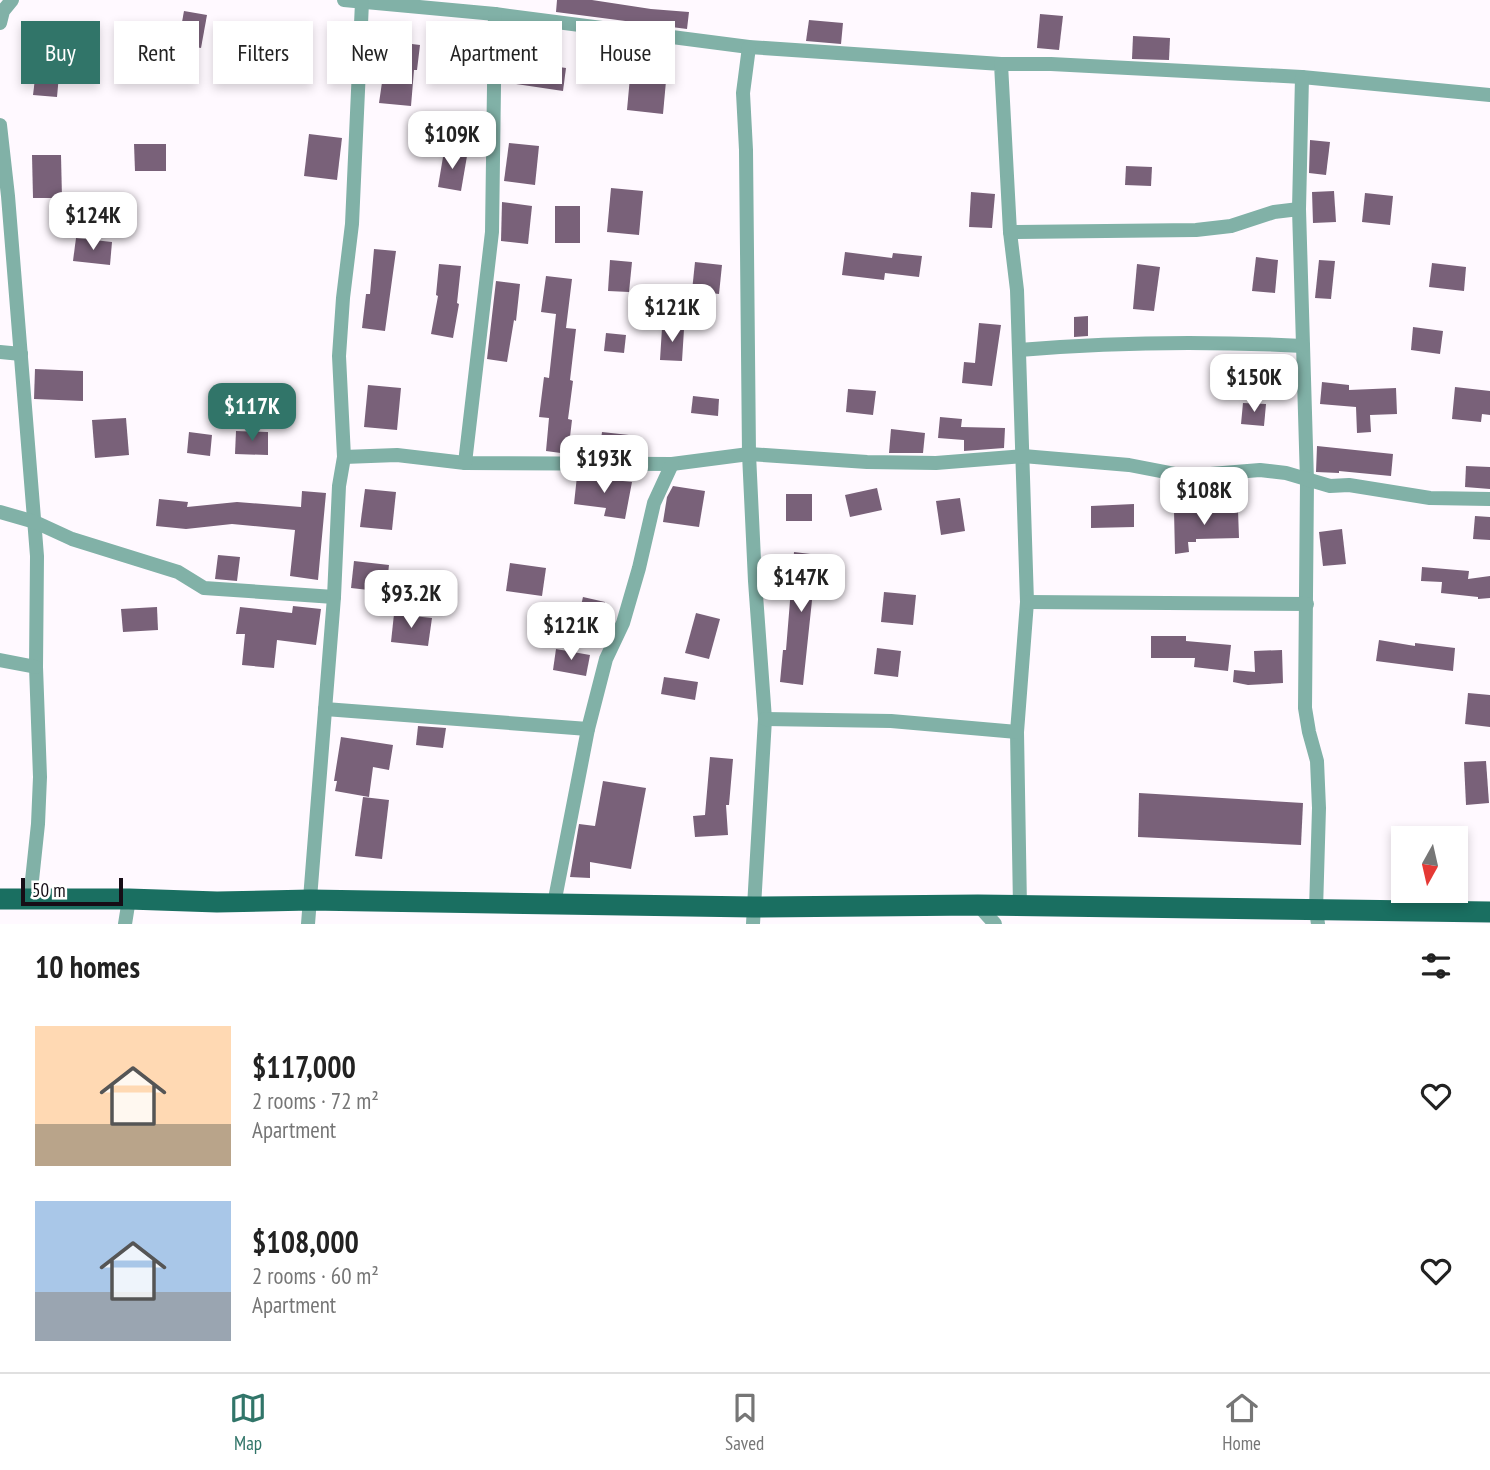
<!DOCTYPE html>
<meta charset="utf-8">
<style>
body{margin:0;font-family:"PT Sans Narrow",sans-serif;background:#f6f6f6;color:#222;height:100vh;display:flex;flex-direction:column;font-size:26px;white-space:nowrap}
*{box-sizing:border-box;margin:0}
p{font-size:23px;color:#767676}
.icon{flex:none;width:38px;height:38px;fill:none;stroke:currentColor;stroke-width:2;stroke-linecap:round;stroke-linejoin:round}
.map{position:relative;height:924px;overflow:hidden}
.sheet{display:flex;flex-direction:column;background:#fff;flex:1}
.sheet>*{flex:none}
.banner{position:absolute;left:21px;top:21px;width:700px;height:63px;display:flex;gap:14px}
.needle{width:46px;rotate:188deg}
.controls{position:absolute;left:1391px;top:826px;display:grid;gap:14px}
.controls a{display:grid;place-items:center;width:77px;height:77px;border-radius:0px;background:#fff;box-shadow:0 4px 10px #0003;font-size:35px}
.scale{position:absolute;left:21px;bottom:18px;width:102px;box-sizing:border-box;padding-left:7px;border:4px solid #160d16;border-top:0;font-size:19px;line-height:24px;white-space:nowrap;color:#160d16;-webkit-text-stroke:5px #fff;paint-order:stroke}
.price{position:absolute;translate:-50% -60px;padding:0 16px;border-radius:14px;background:#fff;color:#222;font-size:23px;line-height:46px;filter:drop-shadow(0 2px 4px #0008)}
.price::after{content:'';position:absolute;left:50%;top:42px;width:21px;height:16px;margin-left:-10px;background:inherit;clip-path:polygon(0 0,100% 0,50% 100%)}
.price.current{background:#317569;color:#fff}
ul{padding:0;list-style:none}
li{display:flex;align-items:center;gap:21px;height:175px;padding:0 35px}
li span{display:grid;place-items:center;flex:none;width:196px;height:140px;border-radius:0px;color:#555}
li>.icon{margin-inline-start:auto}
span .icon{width:84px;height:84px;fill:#fffc;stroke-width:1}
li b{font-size:30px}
h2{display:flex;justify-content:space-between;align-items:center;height:84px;padding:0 35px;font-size:30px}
.chip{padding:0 24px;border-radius:0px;background:#fff;box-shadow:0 4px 10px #0003;font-size:24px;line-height:63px}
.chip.current{background:#317569;color:#fff}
.menu{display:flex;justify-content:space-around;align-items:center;height:98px;border-top:2px solid #e0e0e0;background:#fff;font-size:19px;color:#767676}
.menu a{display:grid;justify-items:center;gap:4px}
.menu .current{color:#317569}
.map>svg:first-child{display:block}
.building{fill:#796179}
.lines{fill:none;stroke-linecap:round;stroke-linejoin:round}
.minor{stroke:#81b1a7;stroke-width:14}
.primary{stroke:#1a6f61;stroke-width:21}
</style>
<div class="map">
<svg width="1490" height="924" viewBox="0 0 1490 924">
<rect width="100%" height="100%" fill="#fff9ff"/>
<g class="building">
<path d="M557,0H592L651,9L689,12L687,29L556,12Z"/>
<path d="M184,11L207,15L201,48L178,44Z"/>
<path d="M1040,14L1063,16L1059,50L1037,48Z"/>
<path d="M809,20L843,23L841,44L806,41Z"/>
<path d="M1133,36L1170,38L1169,60L1132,59Z"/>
<path d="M388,41L420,45L417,70H414L411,106L379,103Z"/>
<path d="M520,61L566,68L563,91L516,84Z"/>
<path d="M37,62L60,64L57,97L33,95Z"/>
<path d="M630,77L666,81L663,114L627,110Z"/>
<path d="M309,134L342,138L337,180L304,176Z"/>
<path d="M1310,140L1330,142L1326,175L1309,173Z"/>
<path d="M509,143L539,146L535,185L504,181Z"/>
<path d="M134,144H166V171H135Z"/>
<path d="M444,151L467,156L461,191L438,187Z"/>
<path d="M32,155H61L62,198H33Z"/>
<path d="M1126,166L1152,167L1151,186L1125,185Z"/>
<path d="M611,188L643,191L639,235L607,232Z"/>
<path d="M1334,191L1336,222L1313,223L1312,192Z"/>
<path d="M971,192L995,194L992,228L969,227Z"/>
<path d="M1365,193L1393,196L1390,225L1362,222Z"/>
<path d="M502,202L532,206L528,244L501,241Z"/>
<rect x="555" y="206" width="25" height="37"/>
<path d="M76,238L112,242L110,265L73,261Z"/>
<path d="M374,249L396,251L385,331L362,328L366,294H370Z"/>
<path d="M845,252L892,258L893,253L922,256L919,277L885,273L884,280L842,275Z"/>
<path d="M1256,257L1278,260L1275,293L1252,291Z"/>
<path d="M610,260L632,262L629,292L608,291Z"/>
<path d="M1319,260L1335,261L1331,299L1315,298Z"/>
<path d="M695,262L722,265L719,294L692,291Z"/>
<path d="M1432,263L1466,267L1464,291L1429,287Z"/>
<path d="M439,264L461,266L457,303L459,304L453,338L431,334L438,296L436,295Z"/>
<path d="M1137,264L1160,267L1154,311L1133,309Z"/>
<path d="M546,276L572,279L566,328L576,329L570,380L573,381L568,419L572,420L568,454L546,451L549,418L539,417L544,377L549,378L556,314L541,312Z"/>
<path d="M496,281L520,284L516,321L514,320L507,362L487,359Z"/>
<path d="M1088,316V336L1074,337V317Z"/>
<path d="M979,323L1001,325L992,386L962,383L964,362L975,363Z"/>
<path d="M1413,327L1443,331L1440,354L1411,350Z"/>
<path d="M662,328L684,329L682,361L660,360Z"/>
<path d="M606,333L626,335L624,353L604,351Z"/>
<path d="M35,369L83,371V401L34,399Z"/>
<path d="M1322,382L1349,385V390L1396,388L1397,414L1370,415L1371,432L1357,433L1356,407L1320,404Z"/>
<path d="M368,385L401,388L397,430L364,427Z"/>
<path d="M1455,387L1490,391V415L1482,414L1481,422L1452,419Z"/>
<path d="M848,389L876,391L873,415L846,412Z"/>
<path d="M693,396L719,399L718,416L691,413Z"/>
<path d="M1243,403L1266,404L1264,426L1241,424Z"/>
<path d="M940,417L962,419L961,427L1005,428L1004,448L964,451V440L938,438Z"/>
<path d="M126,418L129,455L95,458L92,420Z"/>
<path d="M891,429L925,433L923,453H889Z"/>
<path d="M236,431L268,432V455L235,454Z"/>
<path d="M189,432L212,435L210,456L187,453Z"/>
<path d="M602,432L629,435L626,454H599Z"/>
<path d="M1317,446L1393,454L1391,476L1339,471V473L1316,472Z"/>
<path d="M1466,466L1490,467V489L1465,487Z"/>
<path d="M577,476L632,482L625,519L604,516L606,508L574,504Z"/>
<path d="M673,486L705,491L699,527L663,522L667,497Z"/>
<path d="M877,488L882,510L850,517L845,495Z"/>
<path d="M365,489L396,492L392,530L360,527Z"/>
<path d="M302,491L326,493L318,580L290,576L295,530L232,524L186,529L156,526L159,499L188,502L187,507L237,502L301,507Z"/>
<rect x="786" y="494" width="26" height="27"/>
<path d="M960,498L965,531L941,535L936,501Z"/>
<path d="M1134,504V527L1091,528V506Z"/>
<path d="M1238,510L1239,538L1196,539V542H1188L1189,552L1175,554L1174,511Z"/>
<path d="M1475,516L1490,517V540L1473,539Z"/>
<path d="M1342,529L1346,564L1323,566L1319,532Z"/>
<path d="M794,552L827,556L823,592L813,591L803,685L780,682L783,650H786Z"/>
<path d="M218,555L240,557L237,581L215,579Z"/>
<path d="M354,561L389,565L386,592L351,588Z"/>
<path d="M510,563L546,568L542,596L506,591Z"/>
<path d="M1422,567L1469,571L1468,579L1490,576V598L1478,599V597L1441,593L1442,582L1421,581Z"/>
<path d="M884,592L916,595L913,625L881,622Z"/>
<path d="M583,597L605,602L597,636L575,631Z"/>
<path d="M293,606L321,609L316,645L277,640L274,668L242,665L245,634H236L240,607L292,613Z"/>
<path d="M157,607L158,630L123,632L121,609Z"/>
<path d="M696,613L720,619L709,659L685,653Z"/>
<path d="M394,614L432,618L428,646L391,642Z"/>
<path d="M1151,636H1186V641L1231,645L1228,671L1194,667L1195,658H1151Z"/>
<path d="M1379,640L1415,646V643L1455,648L1453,671L1376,661Z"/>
<path d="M877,648L901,651L898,677L874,674Z"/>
<path d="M556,649L590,655L586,676L553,670Z"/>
<path d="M1282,650L1283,683L1248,685L1233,682L1234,670L1255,672L1254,651Z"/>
<path d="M664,677L698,682L695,700L661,694Z"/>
<path d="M1468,693L1490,695V727L1465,724Z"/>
<path d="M418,726L446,728L443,748L416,745Z"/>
<path d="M341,737L393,745L389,770L373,767L369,797L335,791L337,781H334Z"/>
<path d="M710,757L733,759L729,805H726L728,835L695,837L693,816L705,815Z"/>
<path d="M1486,761L1489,803L1466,805L1464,762Z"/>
<path d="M603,781L646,788L631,869L590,862V878L570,877L579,824L595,826Z"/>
<path d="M1139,793L1303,803L1301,845L1138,837Z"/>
<path d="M363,797L389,800L382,859L355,856Z"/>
</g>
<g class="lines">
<g class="minor">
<path d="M344,0L495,14L749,47L1001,64L1010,232L1017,290L1027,602L1017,732L1020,907"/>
<path d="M0,23L3,11L12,0"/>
<path d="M749,47L743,93L746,150L749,454L755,581L765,719L753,924"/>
<path d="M1001,64H1051L1302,77L1490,95"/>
<path d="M0,125L8,196L37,556L36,667L40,777L38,824L30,899"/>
<path d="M1299,209L1302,77"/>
<path d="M1010,232L1196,230L1231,226L1274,212L1299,209L1307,481L1305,708L1309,732L1317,761L1319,808L1316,910L1318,924"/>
<path d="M1019,350C1114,342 1208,341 1303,346"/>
<path d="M0,352L21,354"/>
<path d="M344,457L397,455L465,463L672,464L749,454L867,462L936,463L1023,456L1129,465L1186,476L1260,470L1286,473L1330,486L1349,485L1430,498L1490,499"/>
<path d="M465,463L492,232L495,14"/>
<path d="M0,512L35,522L72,539L178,572L204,588L334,597"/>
<path d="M1027,602L1307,604"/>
<path d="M0,660L36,667"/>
<path d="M325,709L588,729"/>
<path d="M765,719L891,721L1017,732"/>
<path d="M554,904L588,729L606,659L623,623L639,568L654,503L672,464"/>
<path d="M978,905L995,924"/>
<path d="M125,924L129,899"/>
<path d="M308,924L334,597L339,486L344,457L339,356L343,298L352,224L362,2"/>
</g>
<path class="primary" d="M0,899H129L217,902L310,900L753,907L978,905L1490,912"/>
</g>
</svg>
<div class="controls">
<a><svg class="needle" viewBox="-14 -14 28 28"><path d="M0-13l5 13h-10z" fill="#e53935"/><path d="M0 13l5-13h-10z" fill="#767676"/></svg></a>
</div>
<div class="scale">50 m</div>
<b class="price" style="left:452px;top:171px">$109K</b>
<b class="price" style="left:93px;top:252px">$124K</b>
<b class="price" style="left:672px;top:344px">$121K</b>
<b class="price" style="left:1254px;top:414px">$150K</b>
<b class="price current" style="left:252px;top:443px">$117K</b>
<b class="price" style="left:604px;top:495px">$193K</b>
<b class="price" style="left:1204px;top:527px">$108K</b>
<b class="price" style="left:801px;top:614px">$147K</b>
<b class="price" style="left:411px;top:630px">$93.2K</b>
<b class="price" style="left:571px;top:662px">$121K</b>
<div class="banner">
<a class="chip current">Buy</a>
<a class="chip">Rent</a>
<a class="chip">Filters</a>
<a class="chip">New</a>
<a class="chip">Apartment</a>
<a class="chip">House</a>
</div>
</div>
<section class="sheet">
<h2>10 homes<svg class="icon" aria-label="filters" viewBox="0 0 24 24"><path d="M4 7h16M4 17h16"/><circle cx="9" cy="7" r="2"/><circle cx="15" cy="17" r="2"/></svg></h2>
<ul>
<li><span style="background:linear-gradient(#ffd9b3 70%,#b9a48a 0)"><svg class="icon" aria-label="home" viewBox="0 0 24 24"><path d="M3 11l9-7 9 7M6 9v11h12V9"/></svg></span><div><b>$117,000</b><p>2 rooms · 72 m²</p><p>Apartment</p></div><svg class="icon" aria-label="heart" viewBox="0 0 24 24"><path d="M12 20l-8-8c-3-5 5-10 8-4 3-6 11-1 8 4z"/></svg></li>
<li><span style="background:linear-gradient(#a9c7e8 65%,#9aa5b1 0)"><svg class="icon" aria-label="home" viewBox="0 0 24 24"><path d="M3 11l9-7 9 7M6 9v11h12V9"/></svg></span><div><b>$108,000</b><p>2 rooms · 60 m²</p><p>Apartment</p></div><svg class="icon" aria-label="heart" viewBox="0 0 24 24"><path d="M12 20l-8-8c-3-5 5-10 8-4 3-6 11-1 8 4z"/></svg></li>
</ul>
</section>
<nav class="menu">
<a class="current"><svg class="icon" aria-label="map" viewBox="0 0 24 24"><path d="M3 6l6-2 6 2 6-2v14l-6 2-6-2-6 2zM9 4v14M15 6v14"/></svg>Map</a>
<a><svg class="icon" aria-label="saved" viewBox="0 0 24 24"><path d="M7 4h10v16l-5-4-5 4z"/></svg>Saved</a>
<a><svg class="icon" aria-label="home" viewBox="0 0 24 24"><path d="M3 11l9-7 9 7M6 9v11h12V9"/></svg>Home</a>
</nav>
